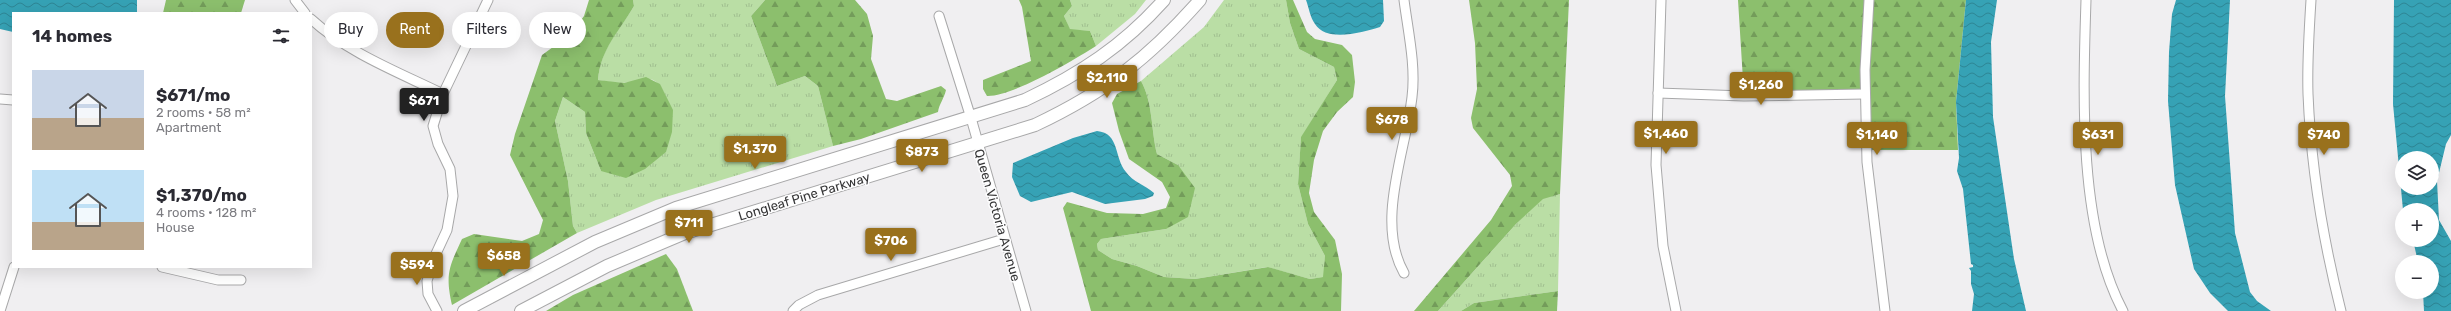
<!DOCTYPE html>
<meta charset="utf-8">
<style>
body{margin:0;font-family:Rubik,sans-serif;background:#f7f7f7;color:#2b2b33;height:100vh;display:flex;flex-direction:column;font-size:15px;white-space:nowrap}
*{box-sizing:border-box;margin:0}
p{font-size:13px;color:#7c7c81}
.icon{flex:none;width:22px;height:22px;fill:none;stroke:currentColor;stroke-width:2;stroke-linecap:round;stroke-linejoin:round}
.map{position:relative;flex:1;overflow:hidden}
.sheet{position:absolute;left:12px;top:12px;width:300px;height:256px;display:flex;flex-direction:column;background:#fff;border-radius:0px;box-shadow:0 4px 16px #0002}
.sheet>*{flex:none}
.banner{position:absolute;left:324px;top:12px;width:380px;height:36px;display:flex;gap:8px}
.fabs{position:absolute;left:2395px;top:151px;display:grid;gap:8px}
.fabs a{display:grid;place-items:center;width:44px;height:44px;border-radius:50%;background:#fff;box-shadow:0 4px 16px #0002;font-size:20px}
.price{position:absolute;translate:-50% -34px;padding:0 9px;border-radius:4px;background:#99711d;color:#fff;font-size:13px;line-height:26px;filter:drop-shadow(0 1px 2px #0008)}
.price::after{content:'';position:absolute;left:50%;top:24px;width:12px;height:9px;margin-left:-6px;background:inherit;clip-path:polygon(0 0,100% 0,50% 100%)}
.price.current{background:#222;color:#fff}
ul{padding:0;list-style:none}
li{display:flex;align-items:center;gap:12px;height:100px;padding:0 20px}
li span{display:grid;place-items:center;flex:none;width:112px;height:80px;border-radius:0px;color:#555}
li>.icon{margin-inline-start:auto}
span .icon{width:48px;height:48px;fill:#fffc;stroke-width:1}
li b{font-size:17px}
h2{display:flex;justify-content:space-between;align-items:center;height:48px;padding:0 20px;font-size:17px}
.pill{padding:0 14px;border-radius:18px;background:#fff;box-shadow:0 4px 16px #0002;font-size:14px;line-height:36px}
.pill.current{background:#99711d;color:#fff}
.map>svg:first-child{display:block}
.grass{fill:url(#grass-tufts)}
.forest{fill:url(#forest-firs)}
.water{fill:url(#water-waves);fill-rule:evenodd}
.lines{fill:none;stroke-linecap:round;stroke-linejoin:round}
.minor-casing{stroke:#a8a8a9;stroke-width:11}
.secondary-casing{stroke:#a8a8a9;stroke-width:14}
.minor{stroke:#fff;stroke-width:9}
.secondary{stroke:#fff;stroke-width:12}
.labels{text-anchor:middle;stroke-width:3;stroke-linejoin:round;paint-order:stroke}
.street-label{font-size:13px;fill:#363637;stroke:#fdfdfe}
</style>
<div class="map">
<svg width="2451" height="311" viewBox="0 0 2451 311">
<defs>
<pattern id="grass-tufts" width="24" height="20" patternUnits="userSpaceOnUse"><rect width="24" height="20" fill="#badea5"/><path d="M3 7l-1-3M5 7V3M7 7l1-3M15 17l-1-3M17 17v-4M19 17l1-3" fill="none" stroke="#a0bf8f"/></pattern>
<pattern id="forest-firs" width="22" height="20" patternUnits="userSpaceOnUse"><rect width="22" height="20" fill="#8cbf6d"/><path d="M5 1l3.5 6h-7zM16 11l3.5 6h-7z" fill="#739c5a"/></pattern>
<pattern id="water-waves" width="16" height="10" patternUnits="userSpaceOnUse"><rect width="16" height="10" fill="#36a2b5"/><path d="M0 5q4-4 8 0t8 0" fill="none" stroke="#2e8594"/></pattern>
</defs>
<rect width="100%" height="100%" fill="#f0eff1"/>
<g class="grass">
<path d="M633,0H765L751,16L777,86L805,76L818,86L833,146L656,200L577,233L573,226L568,181L555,121L563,97L585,112L586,133L601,171L666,97C653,69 646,82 623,83C615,83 606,81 598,80C601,47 618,33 634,6Z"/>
<path d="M1070,0H1146L1135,14L1096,46L1090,31L1070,30L1064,16L1072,6Z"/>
<path d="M1224,0H1286L1290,23L1299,49L1334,67L1337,80L1301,138L1298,184L1308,224L1325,256L1324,277L1310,279L1267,267L1195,279L1164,277L1137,266L1112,259L1098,250L1097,244L1101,239L1166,229L1178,165L1157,154C1151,130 1153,102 1141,81L1204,27Z"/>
<path d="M1560,194L1558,291L1474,303L1461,311H1438L1516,224L1543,198Z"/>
</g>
<g class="forest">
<path d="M166,0H245L241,13H163Z"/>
<path d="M589,0H633L634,6C619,32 601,48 598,80L624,83L646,77L660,84L673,110L672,132L666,152L645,169L626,178L601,171L586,133L585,112L563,97L555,121L568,181L573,226L577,233L452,305C445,274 449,267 462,239L474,234L522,241L539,234L543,220L510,155L515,134L542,55L571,34L584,16Z"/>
<path d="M765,0H855L867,14L873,36L871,59L886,99L897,101L941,86L946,90C944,99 939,104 938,112L861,139L833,146L818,86L805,76L777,86L751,16Z"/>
<path d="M1019,0H1070L1072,6L1064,16L1070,29L1090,31L1096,46C1074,60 1012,97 987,96L983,89V80L1031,61L1022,7Z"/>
<path d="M1286,0H1293L1307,32L1315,39L1342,45L1352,55L1355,82L1353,97L1337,112L1323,131L1314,160L1309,193L1314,212L1335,240L1342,274L1341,311H1091L1063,208L1067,202L1107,213L1143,214L1166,208L1170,197L1162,182L1129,159L1119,131L1112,103L1117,94L1141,81C1153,102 1151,130 1157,154L1178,165L1195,188L1188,217L1166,229L1101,239L1097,244L1098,250L1112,259L1137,266L1164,277L1195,279L1268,267L1310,279L1323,277L1325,256L1308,224L1298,184L1301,137L1337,80L1334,67L1299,49L1290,23Z"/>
<path d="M1469,0H1569L1560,194L1543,199L1516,224L1438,311H1414L1491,220L1512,186L1510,175L1473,128L1471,118L1477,89L1475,43Z"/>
<path d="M1738,0H1966L1956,102L1958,150H1867L1865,94L1744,96Z"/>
<path d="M666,254L677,269L693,311H546L573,295Z"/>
<path d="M1558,291L1557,311H1461L1474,303Z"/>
</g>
<g class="water">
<path d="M0,0H137V13H13V32L0,29Z"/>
<path d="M1306,0H1383L1384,21L1380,27C1363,32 1327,43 1315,24C1310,17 1309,8 1306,0Z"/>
<path d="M1966,0H1997L1991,42L1993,117L2014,259L2026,311H1972L1974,294L1971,284V271L1969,268L1973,267V265L1971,264L1963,189L1957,171L1959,158L1956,102Z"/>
<path d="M2176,0H2230L2225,96L2235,233L2250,292L2257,301L2271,311H2228L2210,293L2194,269L2175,185L2168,101L2169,52L2172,14Z"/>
<path d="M2394,0H2451V135L2446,144L2437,181L2439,220L2451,241V311H2424L2423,292H2432V262H2418L2413,240H2432V210H2403L2393,104ZM2402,158H2432V188H2402Z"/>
<path d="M1097,131C1120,133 1114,158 1126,172C1133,182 1145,185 1154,193L1153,196L1145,199L1105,204L1072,192L1031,202L1020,196L1012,177L1013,163L1073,138Z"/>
</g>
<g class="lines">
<g class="minor-casing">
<g id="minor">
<path d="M295,0L305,13"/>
<path d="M1404,0C1408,31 1416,66 1412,97C1406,150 1375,222 1404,273"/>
<path d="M1661,0L1656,165L1663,246L1676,311"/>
<path d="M1869,0L1865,70L1867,162L1885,311"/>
<path d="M2086,0C2083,94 2078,227 2123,311"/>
<path d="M2311,0C2309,31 2307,63 2308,94C2311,167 2323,240 2341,311"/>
<path d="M939,16L971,118L1026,311"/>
<path d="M311,19C348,53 398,72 443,94"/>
<path d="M1658,93L1744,96L1865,94"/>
<path d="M0,99L13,100"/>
<path d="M162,267L218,280H241"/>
<path d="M0,311L14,267"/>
<path d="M437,311L428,294L427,281L434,258L447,230L453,196L450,169L438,144L433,126L443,94L488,0"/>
<path d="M793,311L799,305L818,295L1004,239"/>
</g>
</g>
<g class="secondary-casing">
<g id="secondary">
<path d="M464,311L595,242L676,208L1025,100C1080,74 1123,46 1164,0"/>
<path d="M521,311L607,266L685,233L1035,125C1105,92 1149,58 1200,0"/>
</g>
</g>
<use href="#minor" class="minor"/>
<use href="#secondary" class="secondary"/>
</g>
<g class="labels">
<g class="street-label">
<text transform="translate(804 196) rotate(-17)" y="5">Longleaf Pine Parkway</text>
<text transform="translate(998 215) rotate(74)" y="5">Queen Victoria Avenue</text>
</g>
</g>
</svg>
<div class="fabs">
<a><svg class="icon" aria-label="layers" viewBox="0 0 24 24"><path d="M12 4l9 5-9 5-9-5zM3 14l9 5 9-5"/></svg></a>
<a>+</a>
<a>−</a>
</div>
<b class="price" style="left:1107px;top:99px">$2,110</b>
<b class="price" style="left:1761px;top:106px">$1,260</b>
<b class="price current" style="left:424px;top:122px">$671</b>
<b class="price" style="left:1392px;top:141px">$678</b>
<b class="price" style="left:1666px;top:155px">$1,460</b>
<b class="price" style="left:1877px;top:156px">$1,140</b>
<b class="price" style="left:2098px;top:156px">$631</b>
<b class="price" style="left:2324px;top:156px">$740</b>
<b class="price" style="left:755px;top:170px">$1,370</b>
<b class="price" style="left:922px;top:173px">$873</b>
<b class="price" style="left:689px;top:244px">$711</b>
<b class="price" style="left:891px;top:262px">$706</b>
<b class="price" style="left:504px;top:277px">$658</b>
<b class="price" style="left:417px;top:286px">$594</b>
<div class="banner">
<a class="pill">Buy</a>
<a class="pill current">Rent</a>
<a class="pill">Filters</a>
<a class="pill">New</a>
</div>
<section class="sheet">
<h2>14 homes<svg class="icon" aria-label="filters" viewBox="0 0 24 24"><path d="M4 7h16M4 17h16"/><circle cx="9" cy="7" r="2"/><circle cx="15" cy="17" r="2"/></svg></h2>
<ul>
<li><span style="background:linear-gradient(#c9d6e8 60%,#b9a48a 0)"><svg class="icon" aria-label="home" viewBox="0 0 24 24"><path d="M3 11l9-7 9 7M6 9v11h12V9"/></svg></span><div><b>$671/mo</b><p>2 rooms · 58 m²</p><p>Apartment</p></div></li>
<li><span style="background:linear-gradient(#bfe0f5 65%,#b9a48a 0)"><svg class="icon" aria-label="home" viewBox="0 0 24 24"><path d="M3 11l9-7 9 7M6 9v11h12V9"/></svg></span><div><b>$1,370/mo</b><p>4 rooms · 128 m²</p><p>House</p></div></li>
</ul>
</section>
</div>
